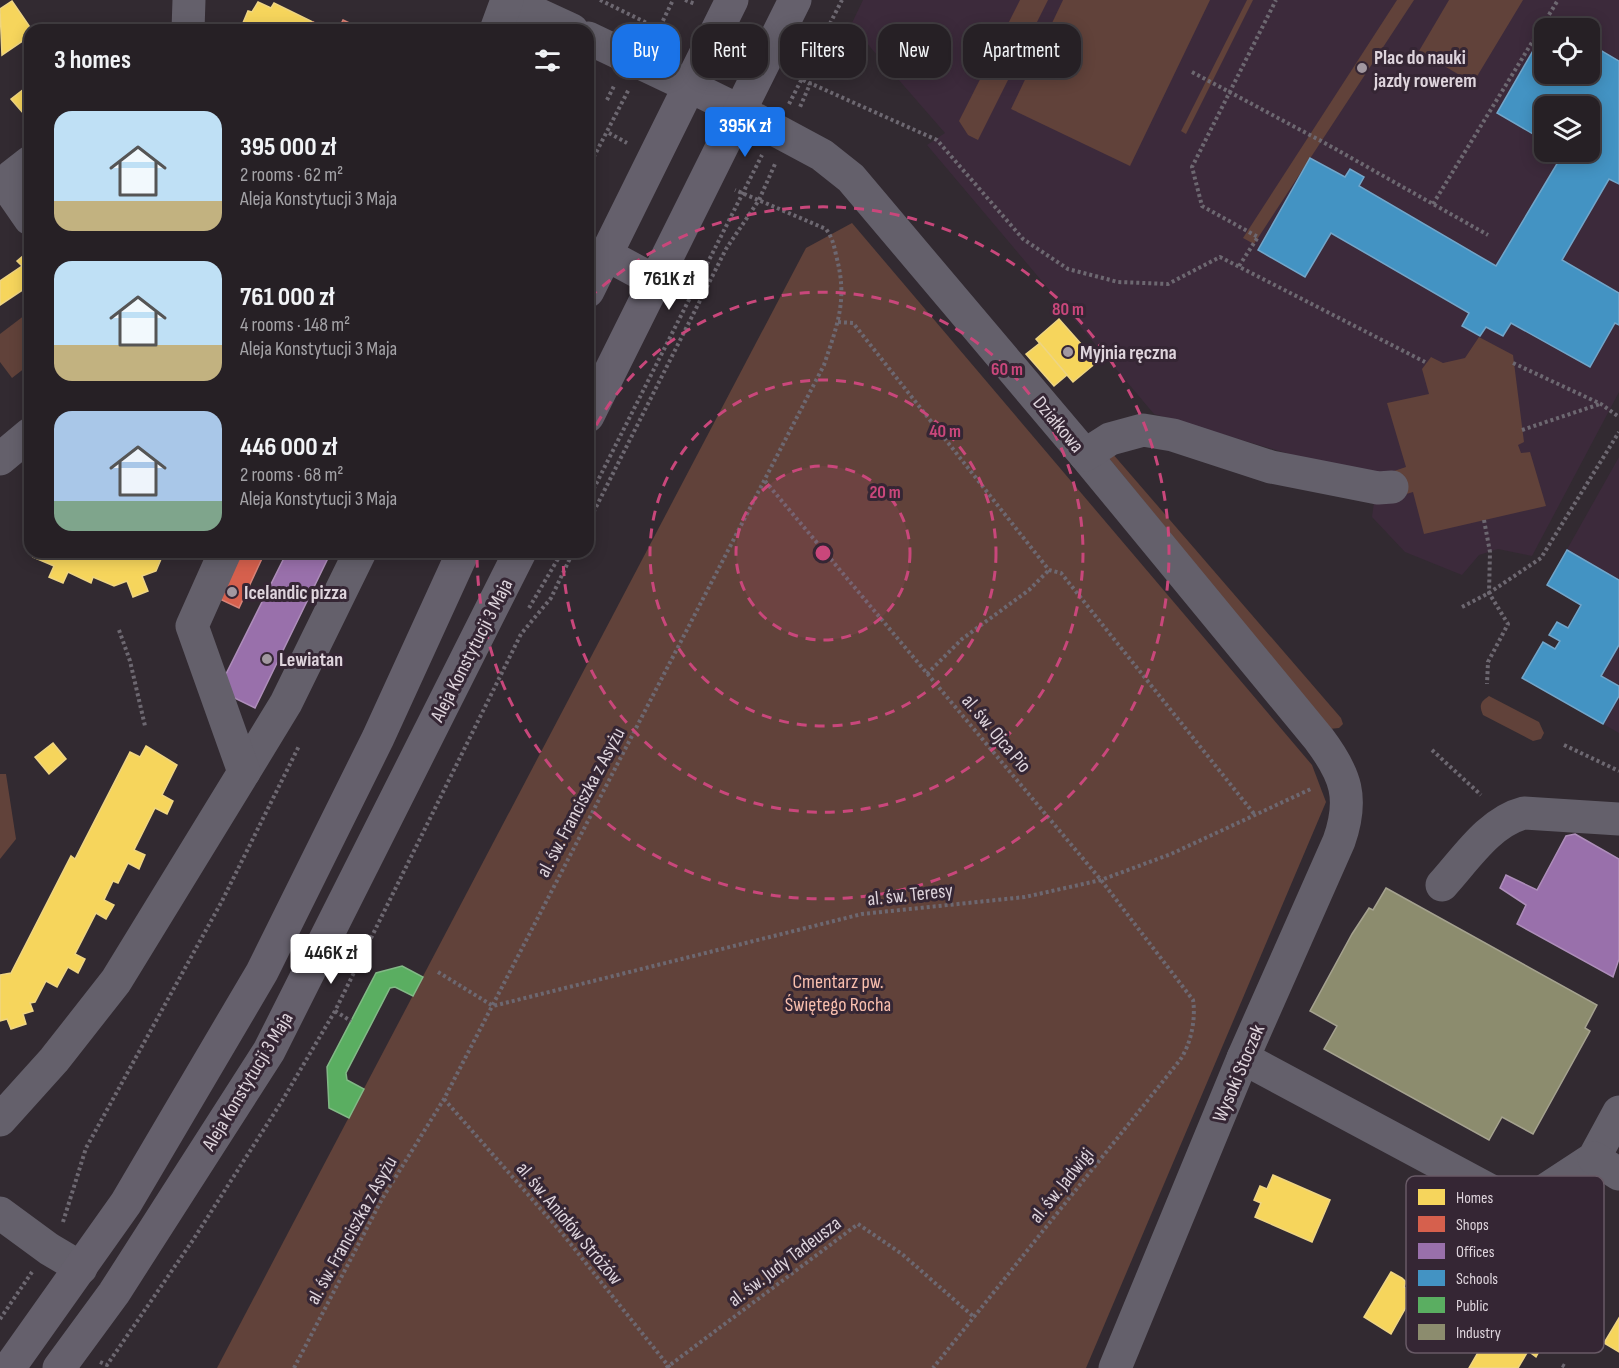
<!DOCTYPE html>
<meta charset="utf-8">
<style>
body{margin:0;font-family:"Sofia Sans Condensed",sans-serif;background:#322d32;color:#f1f3f6;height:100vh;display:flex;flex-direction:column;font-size:22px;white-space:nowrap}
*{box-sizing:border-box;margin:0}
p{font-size:20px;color:#a4a3a7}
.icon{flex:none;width:33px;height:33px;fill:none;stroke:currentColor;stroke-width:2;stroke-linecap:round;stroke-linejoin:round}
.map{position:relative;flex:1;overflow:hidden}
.sheet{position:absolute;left:24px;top:24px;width:570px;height:534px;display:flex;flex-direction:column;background:#262025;border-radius:18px;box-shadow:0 3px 15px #0003,0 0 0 2px #423e42}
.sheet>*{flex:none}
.hud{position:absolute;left:612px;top:24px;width:570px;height:54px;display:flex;gap:12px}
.fabs{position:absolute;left:1534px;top:18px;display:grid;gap:12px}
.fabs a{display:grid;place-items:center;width:66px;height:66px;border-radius:12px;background:#262025;box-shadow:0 3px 15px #0003,0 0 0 2px #423e42;font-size:30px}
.price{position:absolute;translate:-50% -51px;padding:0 14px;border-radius:6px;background:#fff;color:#222;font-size:20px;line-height:39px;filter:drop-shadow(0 2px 3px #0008)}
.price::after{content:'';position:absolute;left:50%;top:36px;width:18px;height:14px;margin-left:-9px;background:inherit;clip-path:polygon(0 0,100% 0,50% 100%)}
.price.selected{background:#1a73e8;color:#fff}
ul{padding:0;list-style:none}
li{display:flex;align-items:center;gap:18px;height:150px;padding:0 30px}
li span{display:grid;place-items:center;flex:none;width:168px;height:120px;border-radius:18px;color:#555}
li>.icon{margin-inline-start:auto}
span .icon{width:72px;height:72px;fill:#fffc;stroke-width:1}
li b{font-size:26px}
h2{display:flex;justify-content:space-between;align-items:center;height:72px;padding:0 30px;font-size:26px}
.pill{padding:0 21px;border-radius:18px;background:#262025;box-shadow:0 3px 15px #0003,0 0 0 2px #423e42;font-size:21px;line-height:54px}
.pill.selected{background:#1a73e8;color:#fff}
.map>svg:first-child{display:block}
.built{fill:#3c2a3b;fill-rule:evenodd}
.green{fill:#61423a}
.homes{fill:#f6d55c;stroke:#efd582;stroke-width:1.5}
.shops{fill:#d6604d;stroke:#d88378;stroke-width:1.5}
.offices{fill:#9970ab;stroke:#ae8eba;stroke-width:1.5}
.schools{fill:#4393c3;stroke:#72a6ca;stroke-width:1.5}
.public{fill:#5aae61;stroke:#82b986;stroke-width:1.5}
.industry{fill:#8c8c6e;stroke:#a5a28f;stroke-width:1.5}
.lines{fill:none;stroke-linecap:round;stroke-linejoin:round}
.path{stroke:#6d6871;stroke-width:4;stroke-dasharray:3 3;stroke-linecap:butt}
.minor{stroke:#64606b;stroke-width:33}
.major{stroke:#65606c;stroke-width:33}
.ring{fill:none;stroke:#c9477b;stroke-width:3;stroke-dasharray:10 8}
.poi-dot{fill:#a298a0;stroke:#352634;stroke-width:2}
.labels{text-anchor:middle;stroke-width:6;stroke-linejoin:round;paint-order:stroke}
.poi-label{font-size:20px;font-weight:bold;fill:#ded4dc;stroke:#352634;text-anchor:start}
.street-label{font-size:20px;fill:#ded4dc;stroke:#352634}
.park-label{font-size:20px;fill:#f9bfae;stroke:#352634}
.key{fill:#352634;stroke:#685a66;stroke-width:1.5}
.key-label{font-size:16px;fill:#ded4dc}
.centre{fill:#c9477b;stroke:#352634;stroke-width:3}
.ring-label{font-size:18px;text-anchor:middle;font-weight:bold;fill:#c9477b;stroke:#352634;stroke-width:6;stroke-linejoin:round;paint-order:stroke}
</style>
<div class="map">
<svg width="1619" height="1368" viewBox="0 0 1619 1368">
<rect width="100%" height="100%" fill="#322a31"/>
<g class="built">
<path d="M863,0H1619V392L1532,556L1498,549L1479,555L1462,575L1405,552L1372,517L1377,480L1154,414L927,145L945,133L851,25ZM1545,28H1590V74H1545ZM1545,106H1590V152H1545Z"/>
<path d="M1619,457V733L1522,678L1543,642L1555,648L1559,641L1549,635L1557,622L1568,627L1581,606L1547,585Z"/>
</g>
<g class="green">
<path d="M1020,0H1048L978,140L968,135L959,121Z"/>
<path d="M1063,0H1210L1130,166L1011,109Z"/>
<path d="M1247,0H1253L1186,134L1181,131Z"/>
<path d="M1397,0H1414L1254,244L1243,238Z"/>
<path d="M1449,0H1523L1473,83L1419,51Z"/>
<path d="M852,223L1312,765L1326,802L1086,1368H217L806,248Z"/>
<path d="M25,315L30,322V364L12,378L0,362V334Z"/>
<path d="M1479,337L1513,355L1524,442L1518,445L1521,453L1530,452L1546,506L1424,534L1413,492L1393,498L1388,473L1406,467L1387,403L1429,394L1422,369L1431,357L1443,363L1465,358Z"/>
<path d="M1112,453L1341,718L1343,724L1339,728L1329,729L1108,457Z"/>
<path d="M1489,696L1539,722L1544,733L1541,739L1533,741L1483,715C1479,705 1480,702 1489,696Z"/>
<path d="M0,774H6L16,839L0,859Z"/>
</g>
<g class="homes">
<path d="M12,1L32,30L30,36L2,55L0,9Z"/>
<path d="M258,2L271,8L274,3L313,22L309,30H240L248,11L252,12Z"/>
<path d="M24,89L30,95V121L11,99Z"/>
<path d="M30,250V285L0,305V281L22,266L17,261Z"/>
<path d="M1059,319L1097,362L1073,382L1036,339Z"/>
<path d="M1040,343L1067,375L1054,386L1026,354Z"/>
<path d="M35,552H164L156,571L142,576L148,591L133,597L127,581L114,586L93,577L91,583L68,572L63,583L49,577L54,566L33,557Z"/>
<path d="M53,743L66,759L49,774L35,757Z"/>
<path d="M146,746L177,765L162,795L173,801L167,814L155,808L134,850L145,855L139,869L128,863L118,883L113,881L104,900L114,905L106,919L96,913L75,954L85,959L78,973L68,967L57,987L46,981L35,1002L30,1003L33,1011L23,1014L26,1024L11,1029L7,1019L0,1021V975L11,973L71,856L75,859L130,752L140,757Z"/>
<path d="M1273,1175L1330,1200L1312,1242L1255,1217L1261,1203L1254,1200L1260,1186L1267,1189Z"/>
<path d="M1391,1272L1402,1278L1406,1282L1404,1287L1414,1293L1391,1334L1364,1317Z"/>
<path d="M1510,1291L1551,1314L1533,1342L1542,1346L1536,1357L1528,1351L1518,1368H1469L1502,1311L1499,1309Z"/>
<path d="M1619,1318V1352L1604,1343Z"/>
</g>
<g class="shops">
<path d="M343,20L364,30H338Z"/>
<path d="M313,22L330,30H309Z"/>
<path d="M231,552H265L239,608L211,595Z"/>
</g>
<g class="offices">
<path d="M287,552H331L255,708L218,690Z"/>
<path d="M1575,834L1619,859V959L1613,977L1517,924L1526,905L1500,888L1506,875L1537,890L1566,836Z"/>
</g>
<g class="schools">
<path d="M1550,20L1564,28H1546Z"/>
<path d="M1545,30V74H1590V44L1619,61V184L1609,179L1562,260L1619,293V325L1615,323L1590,367L1511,323L1503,336L1486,327L1480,336L1462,326L1469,313L1331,233L1305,277L1258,250L1310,158L1345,177L1350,169L1364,177L1359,186L1496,266L1564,152H1590V106H1545V141L1497,113Z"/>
<path d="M1567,550L1619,580V645L1601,676L1619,686V696L1603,724L1522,678L1543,642L1555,649L1560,641L1549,635L1557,622L1568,628L1581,605L1547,585Z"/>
</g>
<path class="public" d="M402,966L423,977L413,996L395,987L390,988L346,1073L347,1080L364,1089L349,1118L329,1108L327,1067L376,973Z"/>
<path class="industry" d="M1386,888L1597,1005L1585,1028L1590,1031L1533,1134L1502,1117L1489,1140L1324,1049L1337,1026L1310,1011L1352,934L1369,908L1373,910Z"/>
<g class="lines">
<g class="path">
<path d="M600,0L649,24L645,31"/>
<path d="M685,0L695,4"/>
<path d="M133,26L142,30"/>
<path d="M655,37L673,0"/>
<path d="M1192,72L1323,142L1488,235"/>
<path d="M793,73L810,84L800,107"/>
<path d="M803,80L937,140L1023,239L1068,269L1118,282L1168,284L1220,257L1425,362"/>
<path d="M607,100L615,84"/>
<path d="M789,104L842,0"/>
<path d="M609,133L627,143"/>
<path d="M588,168L629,89"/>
<path d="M1433,204L1558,0"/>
<path d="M1239,266L1258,237L1202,206L1192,167L1276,0"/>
<path d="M838,322L853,323L1049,570L1061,573L1255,815"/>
<path d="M1513,363L1601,404L1619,417"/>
<path d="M1522,430L1600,404"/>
<path d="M765,481L1101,880L1193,1000C1196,1019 1191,1044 1180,1060L933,1368"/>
<path d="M588,500L762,155"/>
<path d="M1484,520L1490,552L1489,593L1508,624L1488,662L1487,684"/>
<path d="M588,523L726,249L759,200L775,164"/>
<path d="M1462,607L1489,593L1541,558L1619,432"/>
<path d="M529,608L562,552"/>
<path d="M119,630L130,661L145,726"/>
<path d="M927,674L962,639L1029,590L1049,570"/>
<path d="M1564,745L1619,771"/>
<path d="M1432,750L1481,795"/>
<path d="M438,972L493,1006L862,914L1025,897L1101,880L1171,854L1313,788"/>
<path d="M335,1011L351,1021"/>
<path d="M444,1099L561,1232L670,1368"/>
<path d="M63,1222L86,1148L222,901L299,746"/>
<path d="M1533,1227L1582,1329"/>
<path d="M0,1319L32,1272"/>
<path d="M100,1362L107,1365L193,1240L282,1101L335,1011L521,634L551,598L573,552"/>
<path d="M1562,1365L1567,1368"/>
<path d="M294,1368L382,1199L444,1099L824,365C838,323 848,299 836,255C834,245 832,237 826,229L735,190"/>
<path d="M666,1368L858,1224L902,1254L975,1318"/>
</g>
<g class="minor">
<path d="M507,0L572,30"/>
<path d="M188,30L189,0"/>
<path d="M496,30L507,0"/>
<path d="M588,38L687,85"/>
<path d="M740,111L822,155L851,178L1085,455L1319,739C1346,775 1354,798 1339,841L1243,1058L1115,1368"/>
<path d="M30,162L12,176V193L30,219"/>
<path d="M1085,455L1110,439L1143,430L1173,435L1271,467L1378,488L1392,487"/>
<path d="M0,459L30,434"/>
<path d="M244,772L286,703L360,552"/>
<path d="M1442,885C1465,860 1489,822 1524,813L1619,819"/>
<path d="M1243,1058L1508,1200L1533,1198L1594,1158L1619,1112"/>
<path d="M0,1120L54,1060L116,981L244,772L192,626L225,552"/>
<path d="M1594,1158L1619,1174"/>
<path d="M0,1213L49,1249L81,1268"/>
</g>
<g class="major">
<path d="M687,85L740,111"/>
<path d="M605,254L655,281"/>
<path d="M588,291L732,0"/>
<path d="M588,416L795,0"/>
<path d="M9,1368L126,1203L262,972L378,738L463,552"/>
<path d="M59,1368L114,1293L269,1051L520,552"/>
</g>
</g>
<circle cx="823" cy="553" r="87" fill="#c9477b" fill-opacity=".12"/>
<g class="ring">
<circle cx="823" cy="553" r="87"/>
<circle cx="823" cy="553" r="173"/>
<path d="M588 441A260 260 0 1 1 563 553"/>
<path d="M589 298A346 346 0 1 1 477 553"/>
</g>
<g class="poi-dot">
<circle cx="1362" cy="68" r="6"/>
<circle cx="1068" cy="352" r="6"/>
<circle cx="232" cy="592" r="6"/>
<circle cx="267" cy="659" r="6"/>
</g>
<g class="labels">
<g class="poi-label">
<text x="1374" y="64">Plac do nauki<tspan x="1374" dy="23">jazdy rowerem</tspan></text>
<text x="1080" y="359">Myjnia ręczna</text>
<text x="244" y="599">Icelandic pizza</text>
<text x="279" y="666">Lewiatan</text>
</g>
<g class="street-label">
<text transform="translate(1059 424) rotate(50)" y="7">Działkowa</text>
<text transform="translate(471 650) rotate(-63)" y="7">Aleja Konstytucji 3 Maja</text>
<text transform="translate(997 733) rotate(50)" y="7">al. św. Ojca Pio</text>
<text transform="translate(580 802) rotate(-62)" y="7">al. św. Franciszka z Asyżu</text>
<text transform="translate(910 894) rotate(-6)" y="7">al. św. Teresy</text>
<text transform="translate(1238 1073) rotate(-67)" y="7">Wysoki Stoczek</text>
<text transform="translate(247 1081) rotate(-59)" y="7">Aleja Konstytucji 3 Maja</text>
<text transform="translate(1061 1185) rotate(-51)" y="7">al. św. Jadwigi</text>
<text transform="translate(570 1223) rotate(50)" y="7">al. św. Aniołów Stróżów</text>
<text transform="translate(351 1230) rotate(-61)" y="7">al. św. Franciszka z Asyżu</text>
<text transform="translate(784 1261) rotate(-37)" y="7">al. św. Judy Tadeusza</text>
</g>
<g class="park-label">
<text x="838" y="988">Cmentarz pw.<tspan x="838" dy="23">Świętego Rocha</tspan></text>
</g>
</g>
<rect x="1406" y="1176" width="198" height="177" rx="9" class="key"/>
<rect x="1418" y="1189" width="27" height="16" fill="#f6d55c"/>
<rect x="1418" y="1216" width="27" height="16" fill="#d6604d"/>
<rect x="1418" y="1243" width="27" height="16" fill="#9970ab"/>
<rect x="1418" y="1270" width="27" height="16" fill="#4393c3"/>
<rect x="1418" y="1297" width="27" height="16" fill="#5aae61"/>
<rect x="1418" y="1324" width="27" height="16" fill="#8c8c6e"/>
<g class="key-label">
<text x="1456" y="1203">Homes</text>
<text x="1456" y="1230">Shops</text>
<text x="1456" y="1257">Offices</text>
<text x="1456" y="1284">Schools</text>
<text x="1456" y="1311">Public</text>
<text x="1456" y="1338">Industry</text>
</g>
<circle cx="823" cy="553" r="9" class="centre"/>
<g class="ring-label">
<text x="1068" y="315">80 m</text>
<text x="1007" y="375">60 m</text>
<text x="945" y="437">40 m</text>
<text x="885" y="498">20 m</text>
</g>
</svg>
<div class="fabs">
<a><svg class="icon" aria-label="locate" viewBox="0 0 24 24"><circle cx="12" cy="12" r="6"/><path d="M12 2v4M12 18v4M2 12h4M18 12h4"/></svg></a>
<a><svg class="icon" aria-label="layers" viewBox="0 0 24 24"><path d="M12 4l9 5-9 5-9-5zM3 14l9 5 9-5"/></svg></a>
</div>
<b class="price selected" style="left:745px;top:158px">395K zł</b>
<b class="price" style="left:669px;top:311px">761K zł</b>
<b class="price" style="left:331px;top:985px">446K zł</b>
<div class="hud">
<a class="pill selected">Buy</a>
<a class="pill">Rent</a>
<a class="pill">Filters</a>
<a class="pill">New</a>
<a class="pill">Apartment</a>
</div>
<section class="sheet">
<h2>3 homes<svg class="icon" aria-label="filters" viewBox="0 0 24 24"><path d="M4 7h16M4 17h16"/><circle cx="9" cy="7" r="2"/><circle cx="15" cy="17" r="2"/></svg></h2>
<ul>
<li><span style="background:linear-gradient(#bfe0f5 75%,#c2b280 0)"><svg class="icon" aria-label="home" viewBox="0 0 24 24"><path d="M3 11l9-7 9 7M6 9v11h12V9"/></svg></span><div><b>395 000 zł</b><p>2 rooms · 62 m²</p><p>Aleja Konstytucji 3 Maja</p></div></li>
<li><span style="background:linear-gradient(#bfe0f5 70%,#c2b280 0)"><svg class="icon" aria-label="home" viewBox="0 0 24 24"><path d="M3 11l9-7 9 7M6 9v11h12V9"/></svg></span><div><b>761 000 zł</b><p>4 rooms · 148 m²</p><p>Aleja Konstytucji 3 Maja</p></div></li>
<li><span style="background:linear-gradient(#a9c7e8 75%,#7fa58c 0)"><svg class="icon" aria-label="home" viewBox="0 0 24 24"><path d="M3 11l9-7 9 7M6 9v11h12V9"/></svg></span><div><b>446 000 zł</b><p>2 rooms · 68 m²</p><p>Aleja Konstytucji 3 Maja</p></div></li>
</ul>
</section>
</div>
